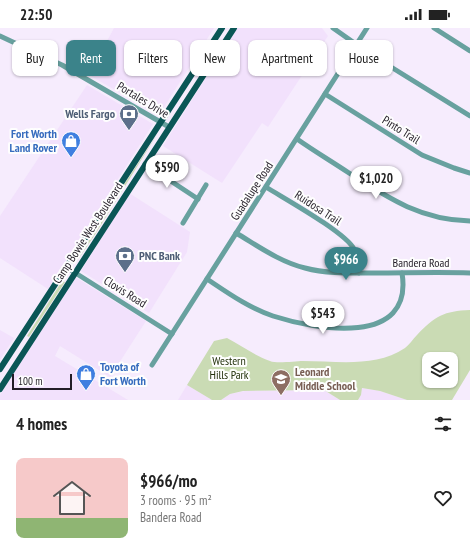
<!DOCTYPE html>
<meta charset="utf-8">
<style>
body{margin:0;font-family:"PT Sans Narrow",sans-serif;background:#f2f2f2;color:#222;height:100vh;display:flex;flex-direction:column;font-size:15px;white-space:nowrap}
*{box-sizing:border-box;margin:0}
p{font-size:13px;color:#767676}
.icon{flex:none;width:22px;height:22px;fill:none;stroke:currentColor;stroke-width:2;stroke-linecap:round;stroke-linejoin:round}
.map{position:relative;height:372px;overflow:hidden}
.sheet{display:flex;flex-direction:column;background:#fff;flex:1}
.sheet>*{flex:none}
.banner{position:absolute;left:12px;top:12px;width:446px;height:36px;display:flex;gap:8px}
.fabs{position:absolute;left:422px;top:324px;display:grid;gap:8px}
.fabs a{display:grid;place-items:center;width:36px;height:36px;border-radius:8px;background:#fff;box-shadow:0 1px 3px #0004;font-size:20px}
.scale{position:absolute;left:12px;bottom:10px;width:60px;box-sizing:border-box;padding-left:4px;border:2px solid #231d27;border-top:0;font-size:11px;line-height:14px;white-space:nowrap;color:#231d27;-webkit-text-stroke:3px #fefefe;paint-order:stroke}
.price{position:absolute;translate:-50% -34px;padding:0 9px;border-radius:14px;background:#fff;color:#222;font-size:13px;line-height:26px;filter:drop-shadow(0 1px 2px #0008)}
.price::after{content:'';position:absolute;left:50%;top:24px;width:12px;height:9px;margin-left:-6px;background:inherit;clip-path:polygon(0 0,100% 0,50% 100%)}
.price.current{background:#3b838a;color:#fff}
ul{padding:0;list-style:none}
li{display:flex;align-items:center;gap:12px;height:100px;padding:0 16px}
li+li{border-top:1px solid #e0e0e0}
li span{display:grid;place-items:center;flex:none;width:112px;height:80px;border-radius:8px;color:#555}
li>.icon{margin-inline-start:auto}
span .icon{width:48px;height:48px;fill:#fffc;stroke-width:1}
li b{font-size:17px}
h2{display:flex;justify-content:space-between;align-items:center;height:48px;padding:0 16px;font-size:17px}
.chip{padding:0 14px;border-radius:8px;background:#fff;box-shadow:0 1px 3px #0004;font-size:14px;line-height:36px}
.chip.current{background:#3b838a;color:#fff}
.status{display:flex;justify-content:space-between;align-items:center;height:28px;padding:0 20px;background:#fff;direction:ltr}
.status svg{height:11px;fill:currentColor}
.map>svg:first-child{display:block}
.built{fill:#f2e1fc}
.green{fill:#cadbb4;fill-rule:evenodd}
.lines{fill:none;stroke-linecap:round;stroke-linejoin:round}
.minor{stroke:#68a19f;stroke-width:5}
.major{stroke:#0a5656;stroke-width:6}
.labels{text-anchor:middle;stroke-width:4;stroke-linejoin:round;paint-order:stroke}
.street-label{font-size:12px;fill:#231d27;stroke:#fefefe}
.service-label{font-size:12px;font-weight:bold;fill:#4e5e75;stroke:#fefefe;text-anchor:end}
.shop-label{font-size:12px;font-weight:bold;fill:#366cbe;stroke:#fefefe;text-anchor:end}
.park-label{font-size:12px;fill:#25330e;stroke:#fefefe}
.education-label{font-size:12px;font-weight:bold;fill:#785e54;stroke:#fefefe;text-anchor:start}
</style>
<div class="status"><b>22:50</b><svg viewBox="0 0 49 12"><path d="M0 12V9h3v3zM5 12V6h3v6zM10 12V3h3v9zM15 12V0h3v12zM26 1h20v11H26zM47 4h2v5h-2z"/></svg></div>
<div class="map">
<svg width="470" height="372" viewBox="0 0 470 372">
<rect width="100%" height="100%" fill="#f6ecfd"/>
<g class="built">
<path d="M114,0H214L159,87L89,47Z"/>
<path d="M237,0H322L328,8L268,99L262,95L222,155L163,118Z"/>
<path d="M87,57L153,96L48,261L0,230V188Z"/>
<path d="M129,165L190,204L187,224L149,285L81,243Z"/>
<path d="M75,249L146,293L110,349L60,318L55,328L128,372H0V367Z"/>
<path d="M0,302L14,310L0,332Z"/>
<path d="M187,357L212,372H178Z"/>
<path d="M362,360L380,363L407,372H358L361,367Z"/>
<path d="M324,362L340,372H221L230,366L245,363Z"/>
</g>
<g class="green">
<path d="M158,105L96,205L77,233L100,193Z"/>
<path d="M62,253L65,254L29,309L27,308Z"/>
<path d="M470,282V342L452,372H407L380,363L362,360L361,367L358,372H340L324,362L243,363L230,366L221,372H212L187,357L214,313L227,310C241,317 255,328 270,333C277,336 295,333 303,333C337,333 375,340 405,320C409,317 413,311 417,307C435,288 444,283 470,282ZM429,331H451V353H429Z"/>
</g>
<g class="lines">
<g class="minor">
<path d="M333,0L370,26L470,88"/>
<path d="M434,0L470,23"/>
<path d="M0,8L62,37L169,99"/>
<path d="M325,66L422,127L454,140L470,145"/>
<path d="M297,111C314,123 331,133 349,145C388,170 421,192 470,193"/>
<path d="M145,136L198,171"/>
<path d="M266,159C285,171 345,204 354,221C358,228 358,237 359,245"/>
<path d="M183,195L206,157"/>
<path d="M236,205C258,218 280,234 305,240C327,246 351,245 375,245C406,245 438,244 470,245"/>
<path d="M66,239L172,306"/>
<path d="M207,251C228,265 249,280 273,288C316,302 414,319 402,245"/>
<path d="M152,337L367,0"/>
</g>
<g class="major">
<path d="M0,341L222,0"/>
<path d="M0,361L234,0"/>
</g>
</g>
<defs>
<g id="bank-pin" transform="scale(1)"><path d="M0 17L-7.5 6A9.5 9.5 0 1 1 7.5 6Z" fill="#5c6f8a" stroke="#fefefe"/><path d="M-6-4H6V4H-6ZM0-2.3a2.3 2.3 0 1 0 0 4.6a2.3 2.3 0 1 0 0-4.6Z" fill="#fff"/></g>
<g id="shop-pin" transform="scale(1)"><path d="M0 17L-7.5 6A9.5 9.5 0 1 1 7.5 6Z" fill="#3f7fe0" stroke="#fefefe"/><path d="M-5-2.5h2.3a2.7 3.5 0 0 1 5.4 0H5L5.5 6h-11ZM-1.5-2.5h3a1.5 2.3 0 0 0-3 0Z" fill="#fff"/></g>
<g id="school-pin" transform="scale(1)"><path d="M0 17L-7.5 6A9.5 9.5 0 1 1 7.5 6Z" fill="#8d6e63" stroke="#fefefe"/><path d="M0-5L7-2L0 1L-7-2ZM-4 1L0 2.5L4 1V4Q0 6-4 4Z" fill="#fff"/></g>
</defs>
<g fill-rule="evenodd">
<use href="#bank-pin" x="129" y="86"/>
<use href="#shop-pin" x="71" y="113"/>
<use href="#bank-pin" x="125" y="228"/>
<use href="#shop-pin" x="86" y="346"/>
<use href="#school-pin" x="281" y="351"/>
</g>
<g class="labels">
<g class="street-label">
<text transform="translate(143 72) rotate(31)" y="4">Portales Drive</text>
<text transform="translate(401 102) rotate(32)" y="4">Pinto Trail</text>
<text transform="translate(252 163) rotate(-57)" y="4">Guadalupe Road</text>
<text transform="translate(318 180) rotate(33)" y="4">Ruidosa Trail</text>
<text transform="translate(88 205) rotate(-57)" y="4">Camp Bowie West Boulevard</text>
<text x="421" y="239">Bandera Road</text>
<text transform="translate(125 264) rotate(32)" y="4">Clovis Road</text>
</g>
<g class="service-label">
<text x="115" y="90">Wells Fargo</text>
<text x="139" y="232" text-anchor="start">PNC Bank</text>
</g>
<g class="shop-label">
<text x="57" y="110">Fort Worth<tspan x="57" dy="14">Land Rover</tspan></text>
<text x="100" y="343" text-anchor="start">Toyota of<tspan x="100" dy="14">Fort Worth</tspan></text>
</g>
<g class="park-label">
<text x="229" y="337">Western<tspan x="229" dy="14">Hills Park</tspan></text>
</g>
<g class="education-label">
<text x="295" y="348">Leonard<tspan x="295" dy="14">Middle School</tspan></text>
</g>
</g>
</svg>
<div class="fabs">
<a><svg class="icon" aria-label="layers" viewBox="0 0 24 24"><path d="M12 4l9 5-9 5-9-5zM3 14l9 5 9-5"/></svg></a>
</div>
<div class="scale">100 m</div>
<b class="price" style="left:167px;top:161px">$590</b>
<b class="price" style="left:376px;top:172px">$1,020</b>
<b class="price current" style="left:346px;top:253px">$966</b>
<b class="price" style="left:323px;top:307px">$543</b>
<div class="banner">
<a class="chip">Buy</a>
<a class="chip current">Rent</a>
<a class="chip">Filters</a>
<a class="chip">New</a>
<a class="chip">Apartment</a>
<a class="chip">House</a>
</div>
</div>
<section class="sheet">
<h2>4 homes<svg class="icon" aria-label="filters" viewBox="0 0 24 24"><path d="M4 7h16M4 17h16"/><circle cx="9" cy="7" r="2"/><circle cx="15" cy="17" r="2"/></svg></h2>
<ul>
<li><span style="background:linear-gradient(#f6c9c9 75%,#8fb573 0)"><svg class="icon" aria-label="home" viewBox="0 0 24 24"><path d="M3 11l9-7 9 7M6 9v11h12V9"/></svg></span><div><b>$966/mo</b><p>3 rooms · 95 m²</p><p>Bandera Road</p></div><svg class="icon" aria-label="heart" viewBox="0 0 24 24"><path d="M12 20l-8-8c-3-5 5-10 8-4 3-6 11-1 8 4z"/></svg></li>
</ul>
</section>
